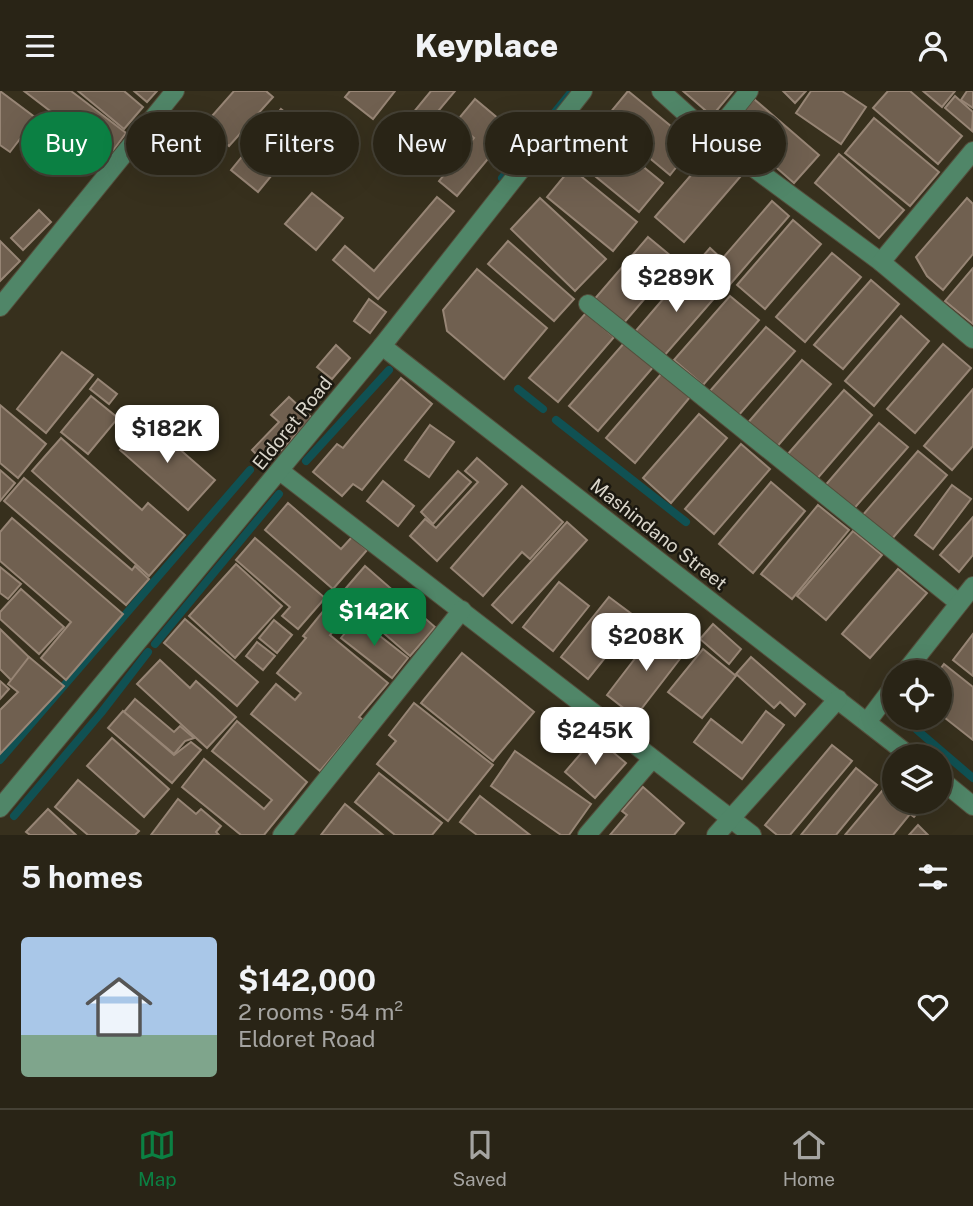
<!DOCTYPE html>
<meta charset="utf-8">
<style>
body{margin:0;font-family:"Public Sans",sans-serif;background:#353023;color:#f1f3f6;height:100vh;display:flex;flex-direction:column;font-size:26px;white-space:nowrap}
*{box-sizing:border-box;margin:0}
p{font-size:23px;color:#a5a4a1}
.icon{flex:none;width:38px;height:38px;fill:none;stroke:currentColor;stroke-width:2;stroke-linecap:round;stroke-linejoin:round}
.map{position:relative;height:744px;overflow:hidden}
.side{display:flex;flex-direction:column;background:#292416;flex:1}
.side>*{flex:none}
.guide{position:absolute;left:21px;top:21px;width:931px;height:63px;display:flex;gap:14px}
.tools{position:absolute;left:882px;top:569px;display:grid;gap:14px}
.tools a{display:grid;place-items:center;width:70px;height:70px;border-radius:50%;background:#292416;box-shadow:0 7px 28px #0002,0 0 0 2px #454135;font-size:35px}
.price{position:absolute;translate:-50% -60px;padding:0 16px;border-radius:14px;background:#fff;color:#222;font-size:23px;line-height:46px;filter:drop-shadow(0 2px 4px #0008)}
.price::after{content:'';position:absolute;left:50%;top:42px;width:21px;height:16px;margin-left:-10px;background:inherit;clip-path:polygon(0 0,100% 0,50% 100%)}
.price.selected{background:#0b8043;color:#fff}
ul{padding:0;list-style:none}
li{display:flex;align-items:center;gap:21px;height:175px;padding:0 21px}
li span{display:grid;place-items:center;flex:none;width:196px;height:140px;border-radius:7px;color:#555}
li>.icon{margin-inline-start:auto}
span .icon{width:84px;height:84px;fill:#fffc;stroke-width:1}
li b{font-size:30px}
h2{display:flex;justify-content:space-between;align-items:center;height:84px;padding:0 21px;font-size:30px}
.tag{padding:0 24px;border-radius:32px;background:#292416;box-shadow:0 7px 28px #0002,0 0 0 2px #454135;font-size:24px;line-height:63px}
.tag.selected{background:#0b8043;color:#fff}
header{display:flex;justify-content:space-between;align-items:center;height:91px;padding:0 21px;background:#292416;font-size:32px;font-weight:800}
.menu{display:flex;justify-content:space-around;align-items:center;height:98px;border-top:2px solid #454135;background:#292416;font-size:19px;color:#a5a4a1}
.menu a{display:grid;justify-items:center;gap:4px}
.menu .selected{color:#0b8043}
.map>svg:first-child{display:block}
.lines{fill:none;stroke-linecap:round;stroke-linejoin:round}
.stream{stroke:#105153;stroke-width:8}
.building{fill:#706050;stroke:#978575;stroke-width:2}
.minor-casing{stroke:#544e3c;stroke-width:20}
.minor{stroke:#508668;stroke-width:18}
.labels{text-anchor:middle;stroke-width:5;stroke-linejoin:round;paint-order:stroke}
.street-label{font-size:19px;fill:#d9d5ca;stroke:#1b1810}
</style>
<header><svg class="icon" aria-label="menu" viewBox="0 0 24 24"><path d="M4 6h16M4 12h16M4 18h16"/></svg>Keyplace<svg class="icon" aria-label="person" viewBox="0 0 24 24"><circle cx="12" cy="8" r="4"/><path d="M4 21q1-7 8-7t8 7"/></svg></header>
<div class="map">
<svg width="973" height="744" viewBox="0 0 973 744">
<rect width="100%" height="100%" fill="#37301d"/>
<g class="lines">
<g class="stream">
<path d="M502,87L572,0"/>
<path d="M518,298L543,318"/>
<path d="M556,329L686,431"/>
<path d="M306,370L389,279"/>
<path d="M155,553L279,403"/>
<path d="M913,626L917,639L973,687"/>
<path d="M0,669L250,379"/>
<path d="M14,725L101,622L148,561"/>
</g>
</g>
<g class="building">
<path d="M0,0L36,27L10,61L0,54Z"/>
<path d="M24,0H71L126,42L109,65Z"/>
<path d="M78,0H124L143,16L124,38Z"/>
<path d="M134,0H157L147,11Z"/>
<path d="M234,0H266L273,6L229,55L205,33Z"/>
<path d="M350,0H395L373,28L345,6Z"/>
<path d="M431,0H455L403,62L389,51Z"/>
<path d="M628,0L694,54L670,84L604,29Z"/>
<path d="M683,0H733L712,25Z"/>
<path d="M783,0H806L795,12Z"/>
<path d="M811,0H842L866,16L841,53L796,22Z"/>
<path d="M888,0H910L962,45L938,73L873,17Z"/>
<path d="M923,0H955L942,16Z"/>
<path d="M967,0H973V17L961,9Z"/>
<path d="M955,5L973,21L972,40L945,17Z"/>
<path d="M475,8L512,39L457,105L439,90L474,47L455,32Z"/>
<path d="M754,8L819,64L794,92L730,36Z"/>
<path d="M281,18L308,40L258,101L231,79Z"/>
<path d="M874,27L939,81L910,115L845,62Z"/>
<path d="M597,38L663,92L639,121L573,67Z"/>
<path d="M711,61L740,86L684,151L655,126Z"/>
<path d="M839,63L904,119L879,147L815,92Z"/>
<path d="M571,77L637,131L613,160L547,106Z"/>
<path d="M312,102L343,127L316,159L285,133Z"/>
<path d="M437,106L454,120L378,208L333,169L345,155L374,180Z"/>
<path d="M540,107L606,168L575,200L511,138Z"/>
<path d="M967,107L973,113V163L943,199L927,185L916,166Z"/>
<path d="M772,110L789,125L726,198L696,173L710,157L722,168Z"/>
<path d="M39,119L51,131L23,159L11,147Z"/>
<path d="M793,129L821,153L765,218L737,194Z"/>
<path d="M648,146L677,170L622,234L593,210Z"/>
<path d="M0,150L20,170L0,190Z"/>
<path d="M508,150L574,208L554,230L488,173Z"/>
<path d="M832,162L861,186L805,251L776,226Z"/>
<path d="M973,177V233L945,210Z"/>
<path d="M477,178L547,237L504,288L447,240L443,219Z"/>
<path d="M688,179L717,204L663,266L634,242Z"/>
<path d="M871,189L899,213L843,278L814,254Z"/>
<path d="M730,205L759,229L703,294L674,269Z"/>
<path d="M369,208L386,221L370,242L354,230Z"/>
<path d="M586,222L614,246L558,311L529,287Z"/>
<path d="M901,225L929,250L874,315L845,290Z"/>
<path d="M766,236L795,260L738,325L710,300Z"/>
<path d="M625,251L654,275L598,340L569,315Z"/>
<path d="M943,253L971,277L915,342L887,318Z"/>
<path d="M336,254L350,267L332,288L317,276Z"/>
<path d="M62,261L93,284L46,342L17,318Z"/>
<path d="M802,269L831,293L775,358L746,334Z"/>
<path d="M662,282L690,306L635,372L606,347Z"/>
<path d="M401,287L432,313L362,399L353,393L342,405L313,381L337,353L343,357Z"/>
<path d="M98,288L117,303L109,313L90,298Z"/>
<path d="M973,298V355L952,379L924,355Z"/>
<path d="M844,299L872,324L816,389L787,364Z"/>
<path d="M91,305L118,327L88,363L61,341Z"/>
<path d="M289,306L312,327L267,374L252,359L279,331L271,324Z"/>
<path d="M0,314L46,353L18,387L0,372Z"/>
<path d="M699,323L727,347L671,412L643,387Z"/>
<path d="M146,329L215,389L188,419L120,359Z"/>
<path d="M879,332L908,356L851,421L823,397Z"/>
<path d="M430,334L454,351L429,386L405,369Z"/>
<path d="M61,347L142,419L148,412L185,444L149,485L32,380Z"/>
<path d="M741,353L770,378L714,443L685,418Z"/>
<path d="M918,360L947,384L891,449L862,425Z"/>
<path d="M477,367L507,393L437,470L410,445L425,428L436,437L478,391L465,380Z"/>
<path d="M0,379L15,392L0,410Z"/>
<path d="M458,380L471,391L433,433L421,421Z"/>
<path d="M24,387L132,479L135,475L149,488L126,514L4,410Z"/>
<path d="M383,390L414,415L398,435L367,410Z"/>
<path d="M771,391L805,420L753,482L719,453Z"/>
<path d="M952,394L971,408L933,458L915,444Z"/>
<path d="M522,395L563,431L530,468L522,461L483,505L451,477Z"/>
<path d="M288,412L341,458L352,446L367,459L333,498L265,439Z"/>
<path d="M818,414L849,439L792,508L761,483Z"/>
<path d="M973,426V464L959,481L940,464Z"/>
<path d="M12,427L123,523L66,589L41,567L71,531L0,470V441Z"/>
<path d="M567,431L587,449L512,532L492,514Z"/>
<path d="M853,440L882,464L826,529L797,505Z"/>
<path d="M255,447L325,507L298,538L282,525L290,516L236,469Z"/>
<path d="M236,473L282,515L235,567L189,525Z"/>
<path d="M365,475L435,536L410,565L340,504Z"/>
<path d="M0,476L21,493L8,508L0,502Z"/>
<path d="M898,478L927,502L870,567L842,543Z"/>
<path d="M559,491L589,515L553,560L523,536Z"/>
<path d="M21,498L64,536L39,563L0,528V521Z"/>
<path d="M609,506L637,527L588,588L561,566Z"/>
<path d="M325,518L341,531L330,544L388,592L359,626L363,629L320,680L251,623L276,593L295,609L301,602L277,582L306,547L303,545Z"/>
<path d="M357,527L408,567L392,587L341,547Z"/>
<path d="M185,528L258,591L237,615L164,552Z"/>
<path d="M274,529L292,544L277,562L259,547Z"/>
<path d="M713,533L741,558L729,573L700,548Z"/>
<path d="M0,538L32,569L12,590L0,578Z"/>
<path d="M657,539L686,560L635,626L607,604Z"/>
<path d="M973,543V585L953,569Z"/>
<path d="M257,551L275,565L263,579L246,565Z"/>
<path d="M703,558L736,585L702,627L668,601Z"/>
<path d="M462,562L534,621L493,670L421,612Z"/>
<path d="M29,566L64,595L0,663V619L18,601L8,593Z"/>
<path d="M751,566L805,613L795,625L780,611L774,617L736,583Z"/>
<path d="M160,569L190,597L196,590L236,626L207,657L137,593Z"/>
<path d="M944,573L973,596V649L940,623L938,581Z"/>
<path d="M0,590L9,598L0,608Z"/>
<path d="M135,608L174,641L180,635L194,647L185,650L174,663L124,621Z"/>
<path d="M414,612L493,674L448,730L377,673L396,650L389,644Z"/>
<path d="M123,620L174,664L191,651L201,659L172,692L108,637Z"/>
<path d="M766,620L784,634L742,688L694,651L711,628L742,652Z"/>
<path d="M237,630L307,691L264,744H241L182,696L204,668L264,718L272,709L212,660Z"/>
<path d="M595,646L626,672L595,707L565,681Z"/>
<path d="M112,647L169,698L144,726L87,675Z"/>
<path d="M832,654L852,670L790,744H777L765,734Z"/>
<path d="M515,660L591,713L569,744H561L491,695Z"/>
<path d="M856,677L877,694L836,744H801Z"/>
<path d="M379,682L442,732L432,744H395L355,711Z"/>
<path d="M892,688L894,710H920L924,714L914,726L910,723L893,744H845Z"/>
<path d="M78,689L139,740L135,744H88L55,716Z"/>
<path d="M643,696L684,732L674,744H610L627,724L622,720Z"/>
<path d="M480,705L530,744H477L460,731Z"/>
<path d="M178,708L196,723L201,718L221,735L216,741L219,744H151Z"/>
<path d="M345,713L383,744H321Z"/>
<path d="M48,718L76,744H30L26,741Z"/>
<path d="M918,734L928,744H909Z"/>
</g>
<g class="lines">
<g class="minor-casing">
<g id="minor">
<path d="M661,0L712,46L881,171"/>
<path d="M712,46L749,0"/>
<path d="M973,60L881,171L973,248"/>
<path d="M588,213L959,512"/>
<path d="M0,216L175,0"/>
<path d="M382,255L910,665"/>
<path d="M280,380L752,744"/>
<path d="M905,581L973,495"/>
<path d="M867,631L894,595"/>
<path d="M940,688L973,715"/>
<path d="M0,717L382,255L583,0"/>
<path d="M282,744L462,519"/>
<path d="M587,744L652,668"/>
<path d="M716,744L838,608"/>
</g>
</g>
<use href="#minor" class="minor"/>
</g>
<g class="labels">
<g class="street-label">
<text transform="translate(292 332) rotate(-51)" y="7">Eldoret Road</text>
<text transform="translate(659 443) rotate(38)" y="7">Mashindano Street</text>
</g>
</g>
</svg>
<div class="tools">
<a><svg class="icon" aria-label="locate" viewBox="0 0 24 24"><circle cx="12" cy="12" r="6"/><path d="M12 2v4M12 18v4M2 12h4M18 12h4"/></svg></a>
<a><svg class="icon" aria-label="layers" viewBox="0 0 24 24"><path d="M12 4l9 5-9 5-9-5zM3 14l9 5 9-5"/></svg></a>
</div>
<b class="price" style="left:676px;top:223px">$289K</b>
<b class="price" style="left:167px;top:374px">$182K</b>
<b class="price selected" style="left:374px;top:557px">$142K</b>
<b class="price" style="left:646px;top:582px">$208K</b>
<b class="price" style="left:595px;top:676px">$245K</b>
<div class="guide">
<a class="tag selected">Buy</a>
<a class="tag">Rent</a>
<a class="tag">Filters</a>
<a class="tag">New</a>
<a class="tag">Apartment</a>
<a class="tag">House</a>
</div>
</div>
<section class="side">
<h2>5 homes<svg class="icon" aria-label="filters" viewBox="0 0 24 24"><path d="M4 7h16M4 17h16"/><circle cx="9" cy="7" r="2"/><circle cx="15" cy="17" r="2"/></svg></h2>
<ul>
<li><span style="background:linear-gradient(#a9c7e8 70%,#7fa58c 0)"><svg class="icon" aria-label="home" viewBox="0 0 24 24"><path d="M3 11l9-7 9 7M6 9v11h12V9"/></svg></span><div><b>$142,000</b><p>2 rooms · 54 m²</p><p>Eldoret Road</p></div><svg class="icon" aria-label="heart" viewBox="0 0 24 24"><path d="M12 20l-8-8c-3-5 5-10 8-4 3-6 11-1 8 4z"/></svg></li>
</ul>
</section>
<nav class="menu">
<a class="selected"><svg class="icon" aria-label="map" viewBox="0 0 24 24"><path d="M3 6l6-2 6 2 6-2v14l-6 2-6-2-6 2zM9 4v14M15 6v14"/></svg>Map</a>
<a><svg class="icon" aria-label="saved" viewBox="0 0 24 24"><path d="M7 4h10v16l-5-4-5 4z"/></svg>Saved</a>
<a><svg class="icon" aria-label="home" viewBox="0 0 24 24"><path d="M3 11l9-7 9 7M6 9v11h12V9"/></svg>Home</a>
</nav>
